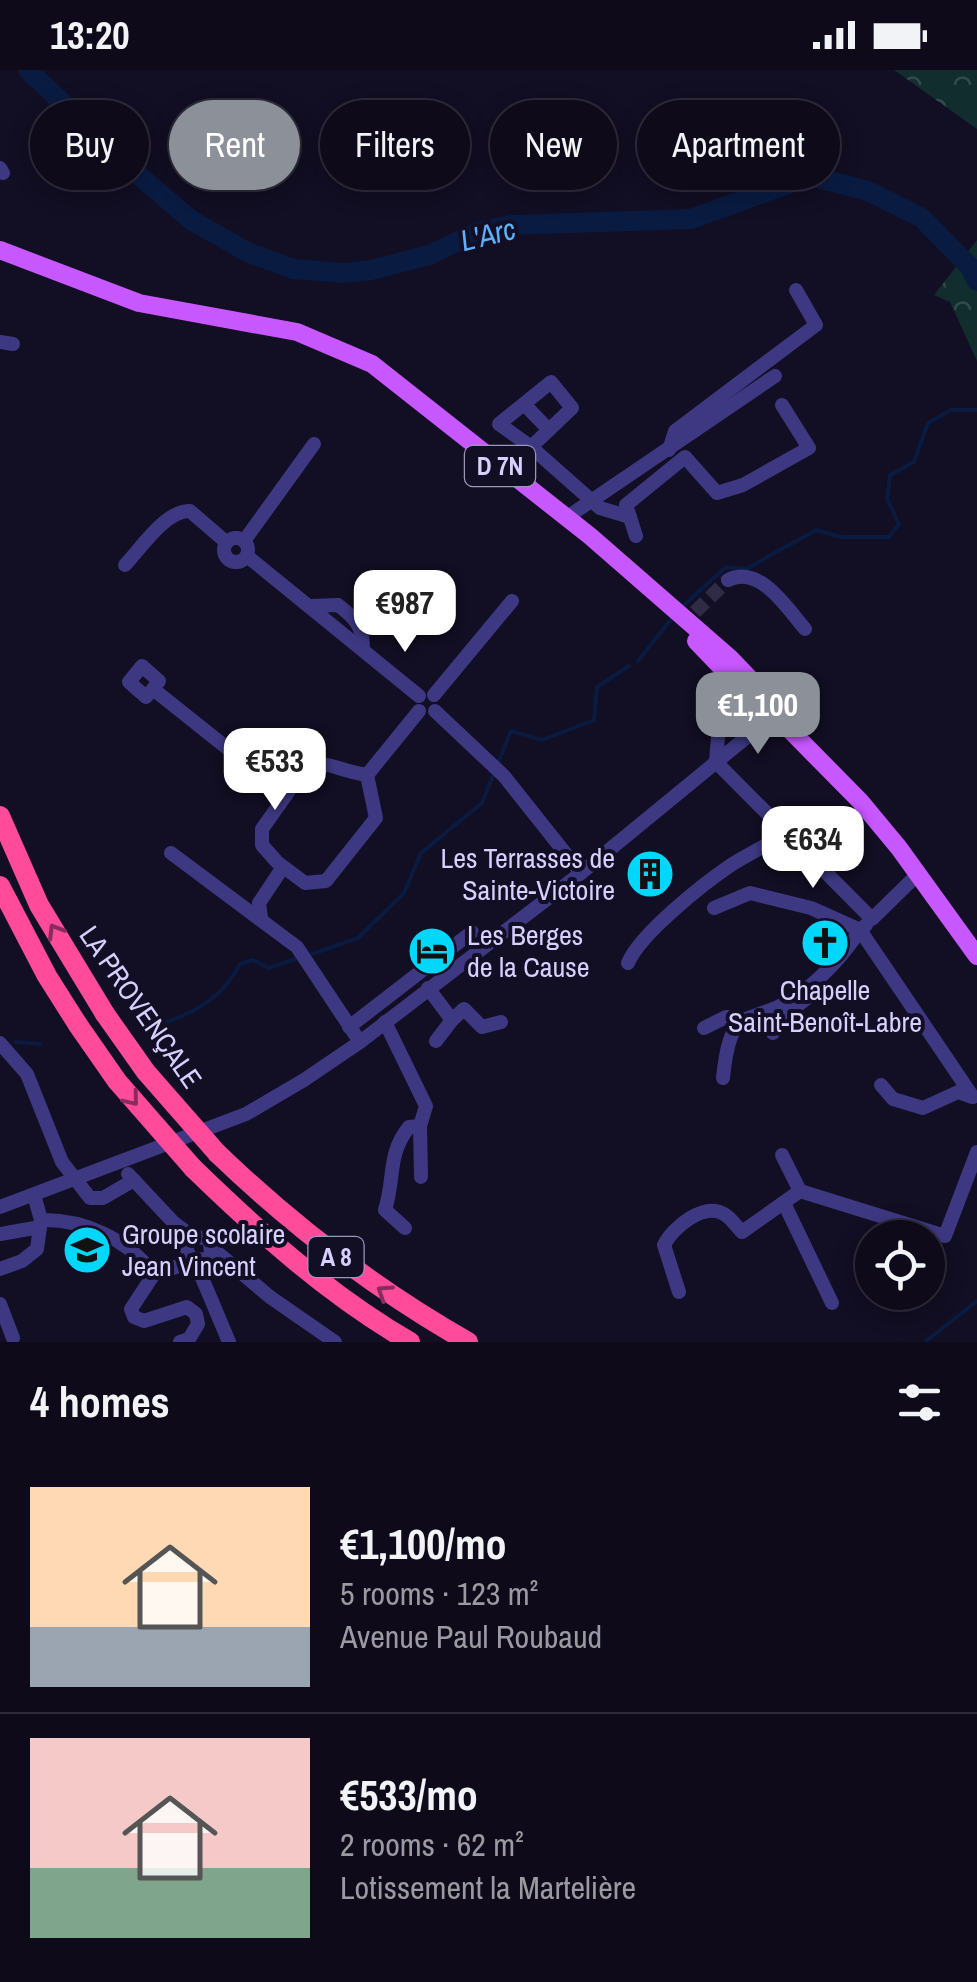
<!DOCTYPE html>
<meta charset="utf-8">
<style>
body{margin:0;font-family:"Archivo Narrow",sans-serif;background:#1c1827;color:#f1f3f6;height:100vh;display:flex;flex-direction:column;font-size:38px;white-space:nowrap}
*{box-sizing:border-box;margin:0}
p{font-size:32px;color:#9b9aa2}
.icon{flex:none;width:55px;height:55px;fill:none;stroke:currentColor;stroke-width:2;stroke-linecap:round;stroke-linejoin:round}
.map{position:relative;height:1272px;overflow:hidden}
.panel{display:flex;flex-direction:column;background:#0e0a1a;flex:1}
.panel>*{flex:none}
.top-card{position:absolute;left:30px;top:30px;width:918px;height:90px;display:flex;gap:20px}
.controls{position:absolute;left:855px;top:1150px;display:grid;gap:20px}
.controls a{display:grid;place-items:center;width:90px;height:90px;border-radius:50%;background:#0e0a1a;box-shadow:0 5px 25px #0003,0 0 0 2px #2e2b39;font-size:50px}
.price{position:absolute;translate:-50% -85px;padding:0 22px;border-radius:20px;background:#fff;color:#222;font-size:32px;line-height:65px;filter:drop-shadow(0 2px 5px #0008)}
.price::after{content:'';position:absolute;left:50%;top:60px;width:30px;height:22px;margin-left:-15px;background:inherit;clip-path:polygon(0 0,100% 0,50% 100%)}
.price.selected{background:#8c9099;color:#fff}
ul{padding:0;list-style:none}
li{display:flex;align-items:center;gap:30px;height:250px;padding:0 30px}
li+li{border-top:2px solid #2e2b39}
li span{display:grid;place-items:center;flex:none;width:280px;height:200px;border-radius:0px;color:#555}
li>.icon{margin-inline-start:auto}
span .icon{width:120px;height:120px;fill:#fffc;stroke-width:1}
li b{font-size:42px}
h2{display:flex;justify-content:space-between;align-items:center;height:120px;padding:0 30px;font-size:42px}
.chip{padding:0 35px;border-radius:45px;background:#0e0a1a;box-shadow:0 5px 25px #0003,0 0 0 2px #2e2b39;font-size:35px;line-height:90px}
.chip.selected{background:#8c9099;color:#fff}
.status{display:flex;justify-content:space-between;align-items:center;height:70px;padding:0 50px;background:#0e0a1a;direction:ltr}
.status svg{height:28px;fill:currentColor}
.map>svg:first-child{display:block}
.forest{fill:url(#forest-crowns)}
.lines{fill:none;stroke-linecap:round;stroke-linejoin:round}
.stream{stroke:#091b41;stroke-width:4}
.river{stroke:#091b41;stroke-width:20}
.minor-tunnel{stroke:#302b44;stroke-width:14;stroke-dasharray:14 7;stroke-linecap:butt}
.minor{stroke:#3e3882;stroke-width:14}
.major{stroke:#c757ff;stroke-width:18}
.highway{stroke:#ff4b9a;stroke-width:20}
.highway-bridge{stroke:#ff4b9a;stroke-width:20}
.oneway{stroke:#882c5e}
.labels{text-anchor:middle;stroke-width:8;stroke-linejoin:round;paint-order:stroke}
.shield{fill:#120e23;stroke:#9c96bd;stroke-width:2.5}
.shield-label{font-size:25px;font-weight:bold;fill:#d7d0ff}
.poi-label{font-size:28px;fill:#d7d0ff;stroke:#120e23;text-anchor:start}
.street-label{font-size:28px;fill:#d7d0ff;stroke:#120e23}
.water-label{font-size:30px;font-style:italic;fill:#5eaeff;stroke:#120e23}
</style>
<div class="status"><b>13:20</b><svg viewBox="0 0 49 12"><path d="M0 12V9h3v3zM5 12V6h3v6zM10 12V3h3v9zM15 12V0h3v12zM26 1h20v11H26zM47 4h2v5h-2z"/></svg></div>
<div class="map">
<svg width="977" height="1272" viewBox="0 0 977 1272">
<defs>
<pattern id="forest-crowns" width="20" height="18" patternUnits="userSpaceOnUse" patternTransform="scale(2.5)"><rect width="20" height="18" fill="#112d2d"/><path d="M2 6a3 3 0 1 1 6 0M12 15a3 3 0 1 1 6 0" fill="none" stroke="#334a4c"/></pattern>
</defs>
<rect width="100%" height="100%" fill="#120e23"/>
<g class="forest">
<path d="M894,0H977V59Z"/>
<path d="M977,170V291L950,232L934,225Z"/>
</g>
<g class="lines">
<g class="stream">
<path d="M682,537L726,497L746,499L816,460L841,467H889L899,454L887,429L890,405L914,392L928,353L951,340H977"/>
<path d="M638,591L672,548"/>
<path d="M498,693L511,661L542,670L594,650L597,617L629,596"/>
<path d="M312,884L358,868L404,823L421,783L482,733L495,701"/>
<path d="M166,952C199,941 223,926 240,894L253,890L269,898L295,889"/>
<path d="M16,972L40,974"/>
<path d="M925,1272L977,1231"/>
</g>
<path class="river" d="M28,0L127,95L191,150L247,182L293,199L344,203L371,200L429,185L477,162L511,155L691,149L810,106L868,121L922,148L970,197L977,211"/>
<path class="minor-tunnel" d="M695,542L728,510"/>
<g class="minor">
<path d="M0,98L3,103"/>
<path d="M0,272L13,274"/>
<path d="M524,334L549,360"/>
<path d="M531,377L499,354L551,312L572,338L531,377L600,438L630,447"/>
<path d="M669,380L675,361L816,255L796,220"/>
<path d="M566,448L775,306"/>
<path d="M636,466L626,435L685,387L717,423L743,415L809,378L782,335"/>
<circle cx="236" cy="480" r="12"/>
<path d="M244,471L314,374"/>
<path d="M247,486L419,626"/>
<path d="M125,495C141,478 166,440 190,441L226,472"/>
<path d="M728,510C760,494 787,538 805,559"/>
<path d="M311,536L338,535C355,548 363,556 363,578"/>
<path d="M735,606H728L722,616L716,692L872,849L917,805"/>
<path d="M153,619L146,627L129,612L142,596L159,611L153,619L286,725C318,677 322,698 367,705L419,641"/>
<path d="M434,625L512,531"/>
<path d="M435,641L504,706L581,803"/>
<path d="M710,645C729,641 740,652 752,665"/>
<path d="M286,725L262,759V775L277,792L305,813L326,811L376,748L367,705"/>
<path d="M171,783L297,877L360,972"/>
<path d="M714,838L750,823L811,838L860,860C844,884 824,906 800,924C750,960 731,927 723,1008"/>
<path d="M261,848L259,833L283,797"/>
<path d="M866,855L860,860L973,1027"/>
<path d="M628,893C640,864 703,814 731,795C749,783 768,776 785,762"/>
<path d="M428,918L452,950L436,971"/>
<path d="M452,950L464,939L482,957L501,952"/>
<path d="M385,952L426,1036L420,1056L409,1057C387,1084 395,1109 385,1140L405,1158"/>
<path d="M349,957L472,862"/>
<path d="M704,958L726,947L742,950"/>
<path d="M773,963L784,946L811,925"/>
<path d="M0,973L27,1004L62,1092L90,1128H103L134,1110"/>
<path d="M881,1015L893,1029L923,1038L958,1022L972,1027"/>
<path d="M420,1056L421,1107"/>
<path d="M782,1085L800,1121"/>
<path d="M128,1104L174,1153L193,1167"/>
<path d="M784,1133L832,1233"/>
<path d="M0,1137L246,1044L304,1010L360,972L581,803L770,648"/>
<path d="M41,1150C84,1149 127,1169 154,1204L195,1191L229,1272"/>
<path d="M0,1164L40,1157"/>
<path d="M212,1178L270,1227L335,1272"/>
<path d="M207,1189L211,1184L210,1172L205,1168L193,1167L186,1177L190,1188L228,1193"/>
<path d="M0,1199L22,1191L37,1179L41,1150L34,1125"/>
<path d="M154,1204L131,1239L134,1247L144,1251L187,1237L196,1244L198,1254L189,1269L180,1272"/>
<path d="M679,1222L664,1175C673,1157 704,1132 724,1144C730,1147 737,1157 742,1162L800,1121L945,1166L977,1082"/>
<path d="M0,1234L13,1268"/>
</g>
<g class="major">
<path d="M0,180L139,233L297,262L372,294L590,466L730,588L779,639L788,658"/>
<path d="M696,571L770,648L788,658L860,731L899,778L977,886"/>
</g>
<g class="highway">
<path d="M0,746L39,835L105,944"/>
<path d="M0,816L47,906L78,955"/>
<path d="M217,1083C294,1157 375,1219 468,1272"/>
<path d="M193,1098C260,1163 329,1225 410,1272"/>
</g>
<g class="highway-bridge">
<path d="M105,944L146,1002L217,1083"/>
<path d="M78,955L117,1011L193,1098"/>
</g>
</g>
<defs><path id="oneway-chevron" d="M-2-3.5L2.5 0L-2 3.5" fill="none" stroke-width="1.6" stroke-linecap="round" stroke-linejoin="round" transform="scale(2.5)"/></defs>
<g class="oneway">
<use href="#oneway-chevron" transform="translate(55 861) rotate(-121)"/>
<use href="#oneway-chevron" transform="translate(132 1029) rotate(51)"/>
<use href="#oneway-chevron" transform="translate(384 1222) rotate(-147)"/>
</g>
<defs>
<g id="building-disc" transform="scale(2.5)"><circle r="9.5" fill="#00d7fb" stroke="#120e23"/><path d="M-4-6H4V6H1V3H-1V6H-4ZM-2.5-4.3h1.7v1.8h-1.7ZM.8-4.3h1.7v1.8H.8ZM-2.5-1h1.7V.8h-1.7ZM.8-1h1.7V.8H.8Z" fill="#111"/></g>
<g id="church-disc" transform="scale(2.5)"><circle r="9.5" fill="#00d7fb" stroke="#120e23"/><path d="M-1.2-6h2.4v3.5h3.3v2.4h-3.3V6h-2.4V-.1h-3.3v-2.4h3.3Z" fill="#111"/></g>
<g id="hotel-disc" transform="scale(2.5)"><circle r="9.5" fill="#00d7fb" stroke="#120e23"/><path d="M-6-4.5h1.5V1H6V5H4.5V3h-9V5H-6ZM-4 0a1.8 1.8 0 1 1 3.6 0ZM.5 0V-2.5h3Q6-2.5 6 0Z" fill="#111"/></g>
<g id="school-disc" transform="scale(2.5)"><circle r="9.5" fill="#00d7fb" stroke="#120e23"/><path d="M0-5L7-2L0 1L-7-2ZM-4 1L0 2.5L4 1V4Q0 6-4 4Z" fill="#111"/></g>
</defs>
<g fill-rule="evenodd">
<use href="#building-disc" x="650" y="804"/>
<use href="#church-disc" x="825" y="873"/>
<use href="#hotel-disc" x="432" y="881"/>
<use href="#school-disc" x="87" y="1180"/>
</g>
<g class="labels">
<g class="shield">
<rect x="465" y="376" width="70" height="40" rx="8"/>
<rect x="308.5" y="1167" width="55" height="40" rx="8"/>
</g>
<g class="shield-label">
<text x="500" y="405">D 7N</text>
<text x="336" y="1196">A 8</text>
</g>
<g class="poi-label">
<text x="615" y="798" text-anchor="end">Les Terrasses de<tspan x="615" dy="32">Sainte-Victoire</tspan></text>
<text x="467" y="875">Les Berges<tspan x="467" dy="32">de la Cause</tspan></text>
<text x="825" y="930" text-anchor="middle">Chapelle<tspan x="825" dy="32">Saint-Benoît-Labre</tspan></text>
<text x="122" y="1174">Groupe scolaire<tspan x="122" dy="32">Jean Vincent</tspan></text>
</g>
<g class="street-label">
<text transform="translate(141 937) rotate(55)" y="10">LA PROVENÇALE</text>
</g>
<g class="water-label">
<text transform="translate(488 165) rotate(-14)" y="10">L'Arc</text>
</g>
</g>
</svg>
<div class="controls">
<a><svg class="icon" aria-label="locate" viewBox="0 0 24 24"><circle cx="12" cy="12" r="6"/><path d="M12 2v4M12 18v4M2 12h4M18 12h4"/></svg></a>
</div>
<b class="price" style="left:405px;top:585px">€987</b>
<b class="price selected" style="left:758px;top:687px">€1,100</b>
<b class="price" style="left:275px;top:743px">€533</b>
<b class="price" style="left:813px;top:821px">€634</b>
<div class="top-card">
<a class="chip">Buy</a>
<a class="chip selected">Rent</a>
<a class="chip">Filters</a>
<a class="chip">New</a>
<a class="chip">Apartment</a>
</div>
</div>
<section class="panel">
<h2>4 homes<svg class="icon" aria-label="filters" viewBox="0 0 24 24"><path d="M4 7h16M4 17h16"/><circle cx="9" cy="7" r="2"/><circle cx="15" cy="17" r="2"/></svg></h2>
<ul>
<li><span style="background:linear-gradient(#ffd9b3 70%,#9aa5b1 0)"><svg class="icon" aria-label="home" viewBox="0 0 24 24"><path d="M3 11l9-7 9 7M6 9v11h12V9"/></svg></span><div><b>€1,100/mo</b><p>5 rooms · 123 m²</p><p>Avenue Paul Roubaud</p></div></li>
<li><span style="background:linear-gradient(#f6c9c9 65%,#7fa58c 0)"><svg class="icon" aria-label="home" viewBox="0 0 24 24"><path d="M3 11l9-7 9 7M6 9v11h12V9"/></svg></span><div><b>€533/mo</b><p>2 rooms · 62 m²</p><p>Lotissement la Martelière</p></div></li>
</ul>
</section>
